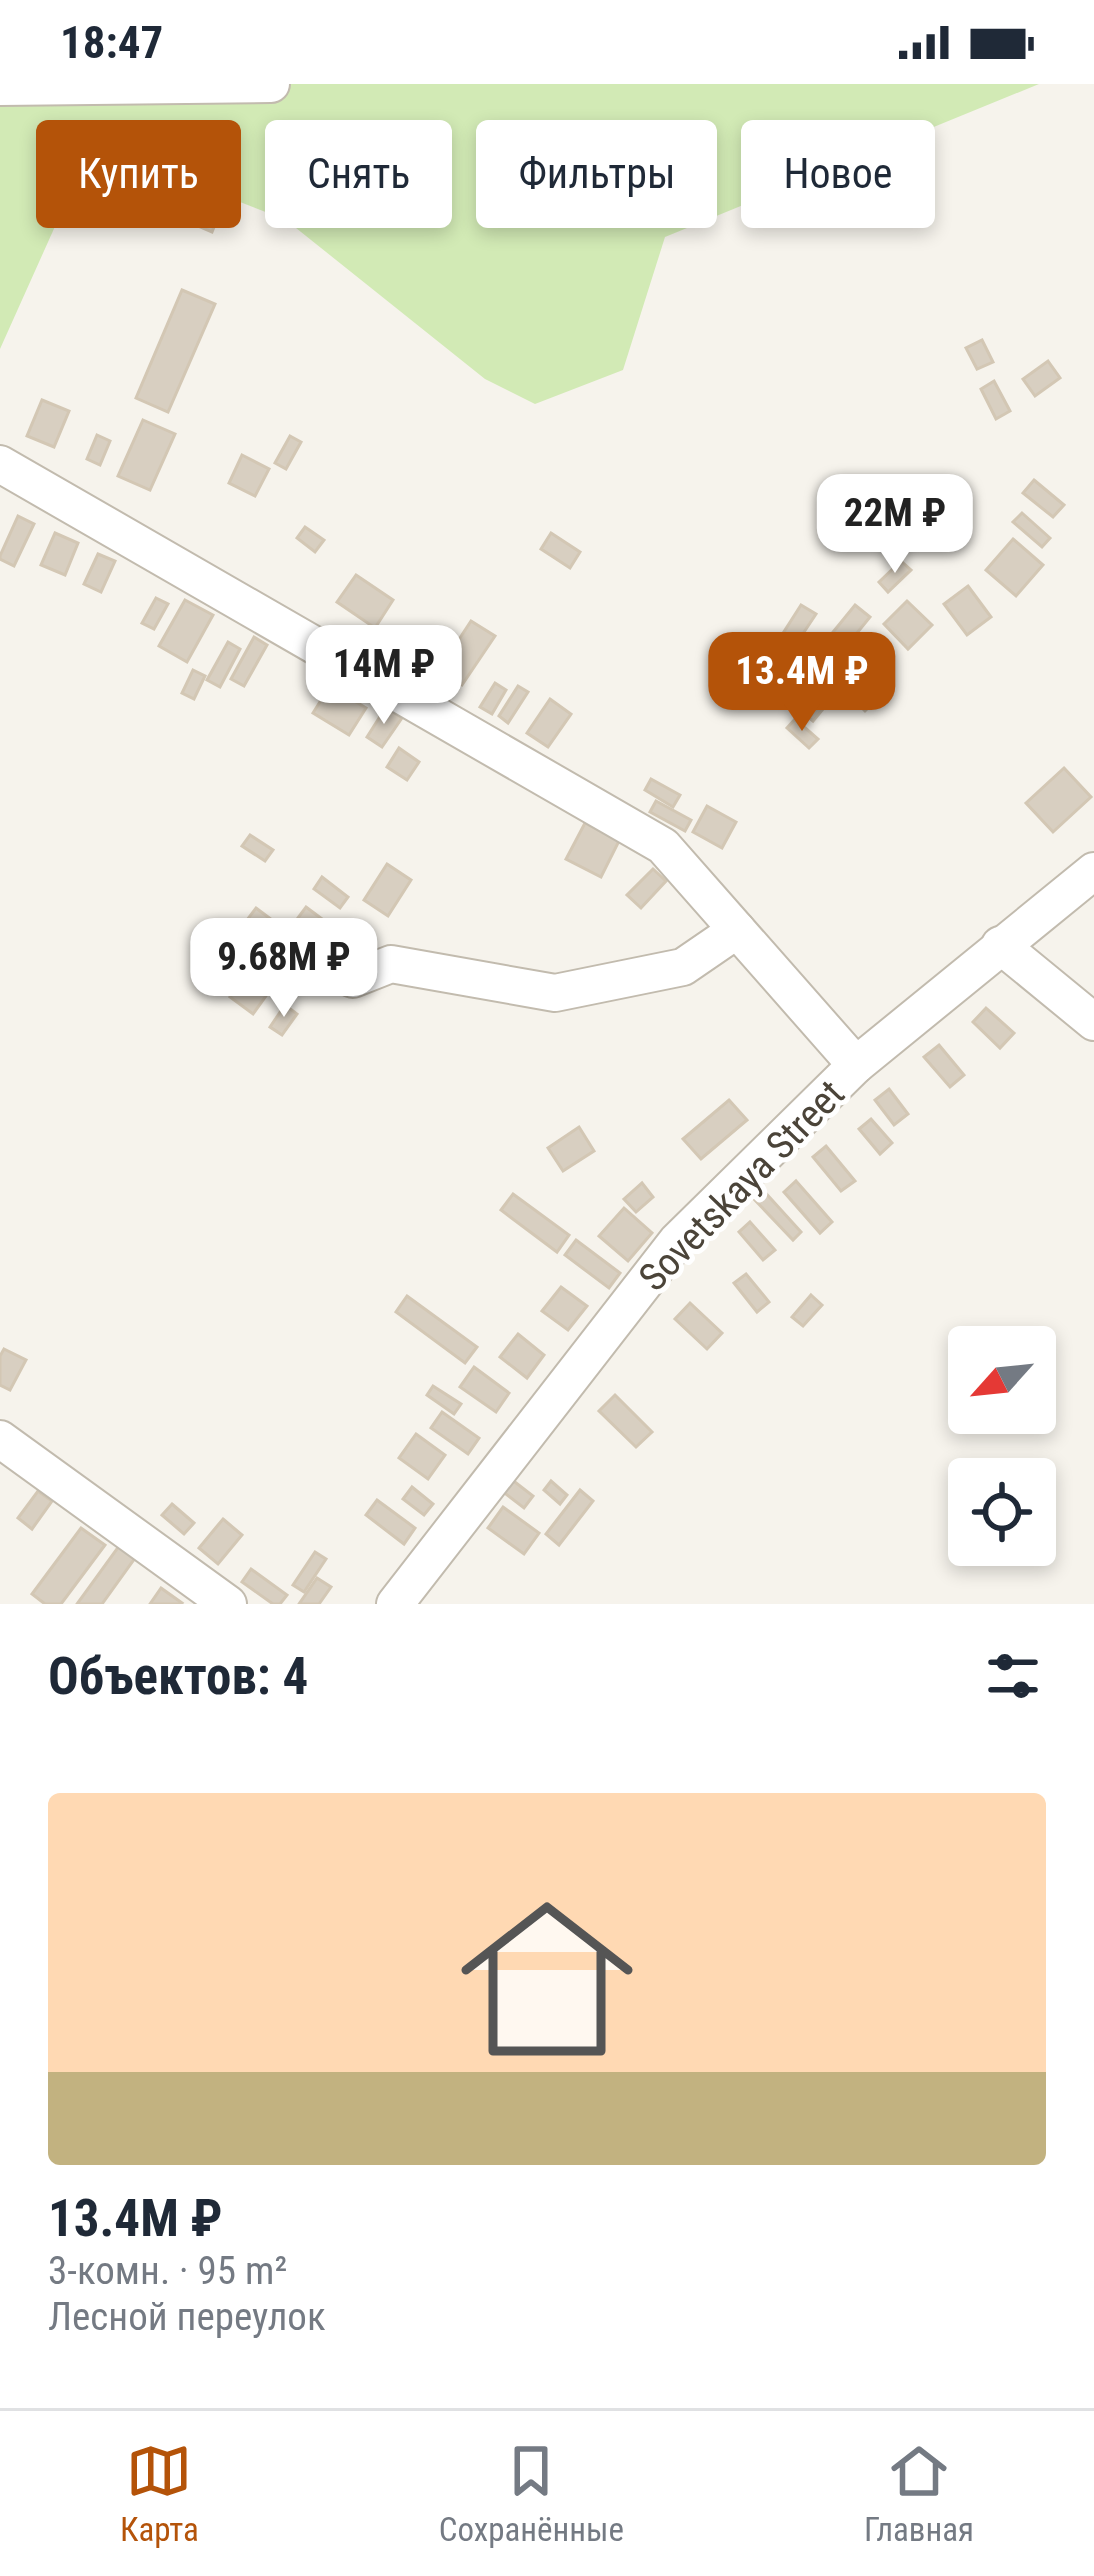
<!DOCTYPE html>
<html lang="ru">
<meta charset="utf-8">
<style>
body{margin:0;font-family:"Roboto Condensed",sans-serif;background:#f6f6f7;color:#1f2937;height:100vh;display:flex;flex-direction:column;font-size:45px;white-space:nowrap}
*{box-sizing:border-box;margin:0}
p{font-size:39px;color:#747a83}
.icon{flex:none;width:66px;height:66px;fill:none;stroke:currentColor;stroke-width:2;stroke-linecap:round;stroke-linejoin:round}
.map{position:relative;height:1520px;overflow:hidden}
.details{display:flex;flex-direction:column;background:#fff;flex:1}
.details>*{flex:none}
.guide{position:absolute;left:36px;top:36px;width:1023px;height:108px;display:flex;gap:24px}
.needle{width:78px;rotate:243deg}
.tools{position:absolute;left:948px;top:1242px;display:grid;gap:24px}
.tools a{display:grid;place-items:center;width:108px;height:108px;border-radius:12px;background:#fff;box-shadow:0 6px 18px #0003;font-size:60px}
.price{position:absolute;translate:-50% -102px;padding:0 27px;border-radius:24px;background:#fff;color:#222;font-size:39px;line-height:78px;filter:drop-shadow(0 3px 6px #0008)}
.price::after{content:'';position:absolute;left:50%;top:72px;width:36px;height:27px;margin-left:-18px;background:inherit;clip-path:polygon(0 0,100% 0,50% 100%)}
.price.active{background:#b45309;color:#fff}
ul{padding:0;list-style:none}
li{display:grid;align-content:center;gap:24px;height:636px;padding:0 48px}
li+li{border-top:3px solid #e0e1e3}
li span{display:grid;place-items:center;height:372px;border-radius:12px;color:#555}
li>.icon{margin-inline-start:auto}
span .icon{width:216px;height:216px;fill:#fffc;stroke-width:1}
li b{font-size:51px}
h2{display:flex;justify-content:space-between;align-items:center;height:144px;padding:0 48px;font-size:51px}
.pill{padding:0 42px;border-radius:12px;background:#fff;box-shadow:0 6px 18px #0003;font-size:42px;line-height:108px}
.pill.active{background:#b45309;color:#fff}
.status{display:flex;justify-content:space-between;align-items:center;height:84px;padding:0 60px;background:#fff;direction:ltr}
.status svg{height:33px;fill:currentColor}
.tabs{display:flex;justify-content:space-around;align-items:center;height:168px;border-top:3px solid #e0e1e3;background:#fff;font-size:33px;color:#747a83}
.tabs a{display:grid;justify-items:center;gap:6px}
.tabs .active{color:#b45309}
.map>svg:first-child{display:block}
.green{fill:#d2eab5}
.building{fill:#d8cfc1;stroke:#d3c7b4;stroke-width:3}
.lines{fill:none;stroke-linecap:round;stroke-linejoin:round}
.minor-casing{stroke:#c2bbae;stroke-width:40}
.minor{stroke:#fff;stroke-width:36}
.labels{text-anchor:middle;stroke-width:10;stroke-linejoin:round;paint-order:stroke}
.street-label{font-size:39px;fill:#4b4439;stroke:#fff}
</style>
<div class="status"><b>18:47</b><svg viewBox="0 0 49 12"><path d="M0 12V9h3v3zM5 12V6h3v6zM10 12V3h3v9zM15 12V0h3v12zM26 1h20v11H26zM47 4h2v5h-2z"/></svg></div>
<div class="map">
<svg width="1094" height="1520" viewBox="0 0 1094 1520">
<rect width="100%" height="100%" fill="#f6f3ec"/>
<path class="green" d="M0,0H1039L665,153L623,286L535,320L485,295L286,136L92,60L0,265Z"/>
<g class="building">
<path d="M207,118L222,123L212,148L198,142Z"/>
<path d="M182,206L215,220L168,328L136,314Z"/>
<path d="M982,256L993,278L977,285L966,264Z"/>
<path d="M1048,277L1060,294L1035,312L1023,295Z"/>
<path d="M994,297L1010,327L996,335L981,305Z"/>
<path d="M42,316L69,327L54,363L27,352Z"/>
<path d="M143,336L175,350L150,406L118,392Z"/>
<path d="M97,351L110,357L100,381L87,375Z"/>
<path d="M290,352L301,358L286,385L275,379Z"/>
<path d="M242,371L269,385L255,412L229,399Z"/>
<path d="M1034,396L1064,421L1053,433L1023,409Z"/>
<path d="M1022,429L1050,454L1042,463L1013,438Z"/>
<path d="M18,432L34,440L14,482L0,475V472Z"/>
<path d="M305,443L324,456L315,468L297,454Z"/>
<path d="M55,449L78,459L65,491L41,481Z"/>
<path d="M551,449L580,468L570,484L541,465Z"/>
<path d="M1013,455L1043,481L1016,512L986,486Z"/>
<path d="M98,470L115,477L101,508L84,500Z"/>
<path d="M901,477L911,486L888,508L879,498Z"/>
<path d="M356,491L393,516L375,544L337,518Z"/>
<path d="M968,502L991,533L967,551L944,520Z"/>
<path d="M156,514L168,520L154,545L142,539Z"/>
<path d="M185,516L213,531L187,578L159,562Z"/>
<path d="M907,517L932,541L908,565L884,540Z"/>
<path d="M801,521L816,530L792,566L778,557Z"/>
<path d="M855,521L870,533L844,565L829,553Z"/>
<path d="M471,537L495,552L462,601L439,586Z"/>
<path d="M254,553L267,561L244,602L231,595Z"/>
<path d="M228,558L240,565L220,603L207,596Z"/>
<path d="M865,564L887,584L879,593L857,573Z"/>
<path d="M193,586L205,592L194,615L182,609Z"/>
<path d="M848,586L876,616L865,627L836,598Z"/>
<path d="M806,590L833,613L813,637L786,614Z"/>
<path d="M495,599L506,606L492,630L480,623Z"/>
<path d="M330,602L366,624L349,651L313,629Z"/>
<path d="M518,602L528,608L508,639L499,632Z"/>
<path d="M550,615L571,630L548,663L527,649Z"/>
<path d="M386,623L402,634L382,663L367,653Z"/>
<path d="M795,635L818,655L809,664L787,644Z"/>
<path d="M399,664L419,678L407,696L387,683Z"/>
<path d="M1064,684L1091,713L1053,748L1026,719Z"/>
<path d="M651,695L680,711L673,723L645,706Z"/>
<path d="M656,717L691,736L685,747L650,728Z"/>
<path d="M707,722L736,738L722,764L693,748Z"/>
<path d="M585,739L619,757L601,793L566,775Z"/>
<path d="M250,751L273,766L265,777L242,762Z"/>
<path d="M387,780L411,796L388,832L364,816Z"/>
<path d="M653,785L666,797L641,824L627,811Z"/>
<path d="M322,793L348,813L340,824L314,805Z"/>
<path d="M306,823L349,855L336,874L292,842Z"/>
<path d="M256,824L315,868L300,889L241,844Z"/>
<path d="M277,881L296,895L290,904L270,890Z"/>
<path d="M250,885L273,902L253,930L230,913Z"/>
<path d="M285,921L297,930L282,951L270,943Z"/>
<path d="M986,924L1014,949L1000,964L973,938Z"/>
<path d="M939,961L964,991L950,1003L924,973Z"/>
<path d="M889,1005L908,1030L894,1041L875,1016Z"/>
<path d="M729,1016L747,1036L701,1075L683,1055Z"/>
<path d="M871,1035L892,1059L880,1070L859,1045Z"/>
<path d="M579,1043L594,1067L563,1087L548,1064Z"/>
<path d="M826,1062L855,1097L841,1107L813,1073Z"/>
<path d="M796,1097L832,1138L820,1149L784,1108Z"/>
<path d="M642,1099L653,1113L636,1128L624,1115Z"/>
<path d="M762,1105L801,1148L793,1156L753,1114Z"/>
<path d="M513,1110L569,1151L557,1168L501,1126Z"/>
<path d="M624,1124L652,1149L628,1177L599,1152Z"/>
<path d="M750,1138L775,1166L763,1176L739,1148Z"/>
<path d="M576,1156L620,1189L609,1204L565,1171Z"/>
<path d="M746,1190L769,1218L757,1228L734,1199Z"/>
<path d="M561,1203L587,1222L568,1246L542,1227Z"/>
<path d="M811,1211L822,1221L803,1242L792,1233Z"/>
<path d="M407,1212L477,1263L465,1279L396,1228Z"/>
<path d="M690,1219L722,1249L707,1265L675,1235Z"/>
<path d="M518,1250L544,1271L527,1294L500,1273Z"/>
<path d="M4,1265L26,1276L10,1306L0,1301V1272Z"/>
<path d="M474,1283L509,1309L496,1328L460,1303Z"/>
<path d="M433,1302L461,1320L454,1330L427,1311Z"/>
<path d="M615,1311L652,1348L636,1363L599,1327Z"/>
<path d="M442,1328L479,1354L468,1370L431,1344Z"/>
<path d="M416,1350L445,1371L428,1395L399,1374Z"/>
<path d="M511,1395L533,1412L524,1424L502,1407Z"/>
<path d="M551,1397L567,1411L560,1420L544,1406Z"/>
<path d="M412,1403L433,1420L424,1431L403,1415Z"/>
<path d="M580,1406L593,1417L559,1461L546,1450Z"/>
<path d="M38,1407L52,1417L32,1445L18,1434Z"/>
<path d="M377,1416L415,1444L404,1460L366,1431Z"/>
<path d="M172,1420L194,1439L184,1450L162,1431Z"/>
<path d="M503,1423L539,1449L524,1470L488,1444Z"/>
<path d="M223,1435L242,1451L218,1480L199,1464Z"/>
<path d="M81,1444L105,1461L61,1520H45L32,1510Z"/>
<path d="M119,1462L135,1474L102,1520H77Z"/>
<path d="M315,1468L326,1475L304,1508L293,1501Z"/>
<path d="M251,1485L287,1511L280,1520H273L242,1498Z"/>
<path d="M317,1494L331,1503L319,1520H299Z"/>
<path d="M161,1504L182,1519L181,1520H150Z"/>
</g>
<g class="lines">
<g class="minor-casing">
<g id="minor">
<path d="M0,3L271,0"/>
<path d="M0,380L663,762L856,981"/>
<path d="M1000,861L1094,938"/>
<path d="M353,895L391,880L555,909L683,883L737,846"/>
<path d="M0,1355L228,1520"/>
<path d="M395,1520L677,1157L856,981L1094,787"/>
</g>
</g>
<use href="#minor" class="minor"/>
</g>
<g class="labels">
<g class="street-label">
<text transform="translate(741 1101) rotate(-46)" y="14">Sovetskaya Street</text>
</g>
</g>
</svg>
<div class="tools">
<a><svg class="needle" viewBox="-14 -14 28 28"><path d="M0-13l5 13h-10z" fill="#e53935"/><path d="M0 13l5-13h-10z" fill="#747a83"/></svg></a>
<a><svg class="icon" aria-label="locate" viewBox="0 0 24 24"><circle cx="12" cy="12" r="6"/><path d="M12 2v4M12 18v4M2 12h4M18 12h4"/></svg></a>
</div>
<b class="price" style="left:895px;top:492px">22M ₽</b>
<b class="price" style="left:384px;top:643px">14M ₽</b>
<b class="price active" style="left:802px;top:650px">13.4M ₽</b>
<b class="price" style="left:284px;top:936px">9.68M ₽</b>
<div class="guide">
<a class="pill active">Купить</a>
<a class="pill">Снять</a>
<a class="pill">Фильтры</a>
<a class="pill">Новое</a>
</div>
</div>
<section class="details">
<h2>Объектов: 4<svg class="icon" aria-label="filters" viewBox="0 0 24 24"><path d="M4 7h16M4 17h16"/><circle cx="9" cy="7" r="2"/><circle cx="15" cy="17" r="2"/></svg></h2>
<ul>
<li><span style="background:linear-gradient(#ffd9b3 75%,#c2b280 0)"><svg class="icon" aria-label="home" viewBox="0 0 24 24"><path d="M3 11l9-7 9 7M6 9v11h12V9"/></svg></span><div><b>13.4M ₽</b><p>3-комн. · 95 m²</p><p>Лесной переулок</p></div></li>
</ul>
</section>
<nav class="tabs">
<a class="active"><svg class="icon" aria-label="map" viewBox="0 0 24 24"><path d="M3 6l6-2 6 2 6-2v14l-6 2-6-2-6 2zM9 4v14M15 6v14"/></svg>Карта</a>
<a><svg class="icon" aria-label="saved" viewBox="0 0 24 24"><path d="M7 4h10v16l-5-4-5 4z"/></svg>Сохранённые</a>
<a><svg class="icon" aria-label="home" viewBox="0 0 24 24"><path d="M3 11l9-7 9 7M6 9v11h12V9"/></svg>Главная</a>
</nav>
